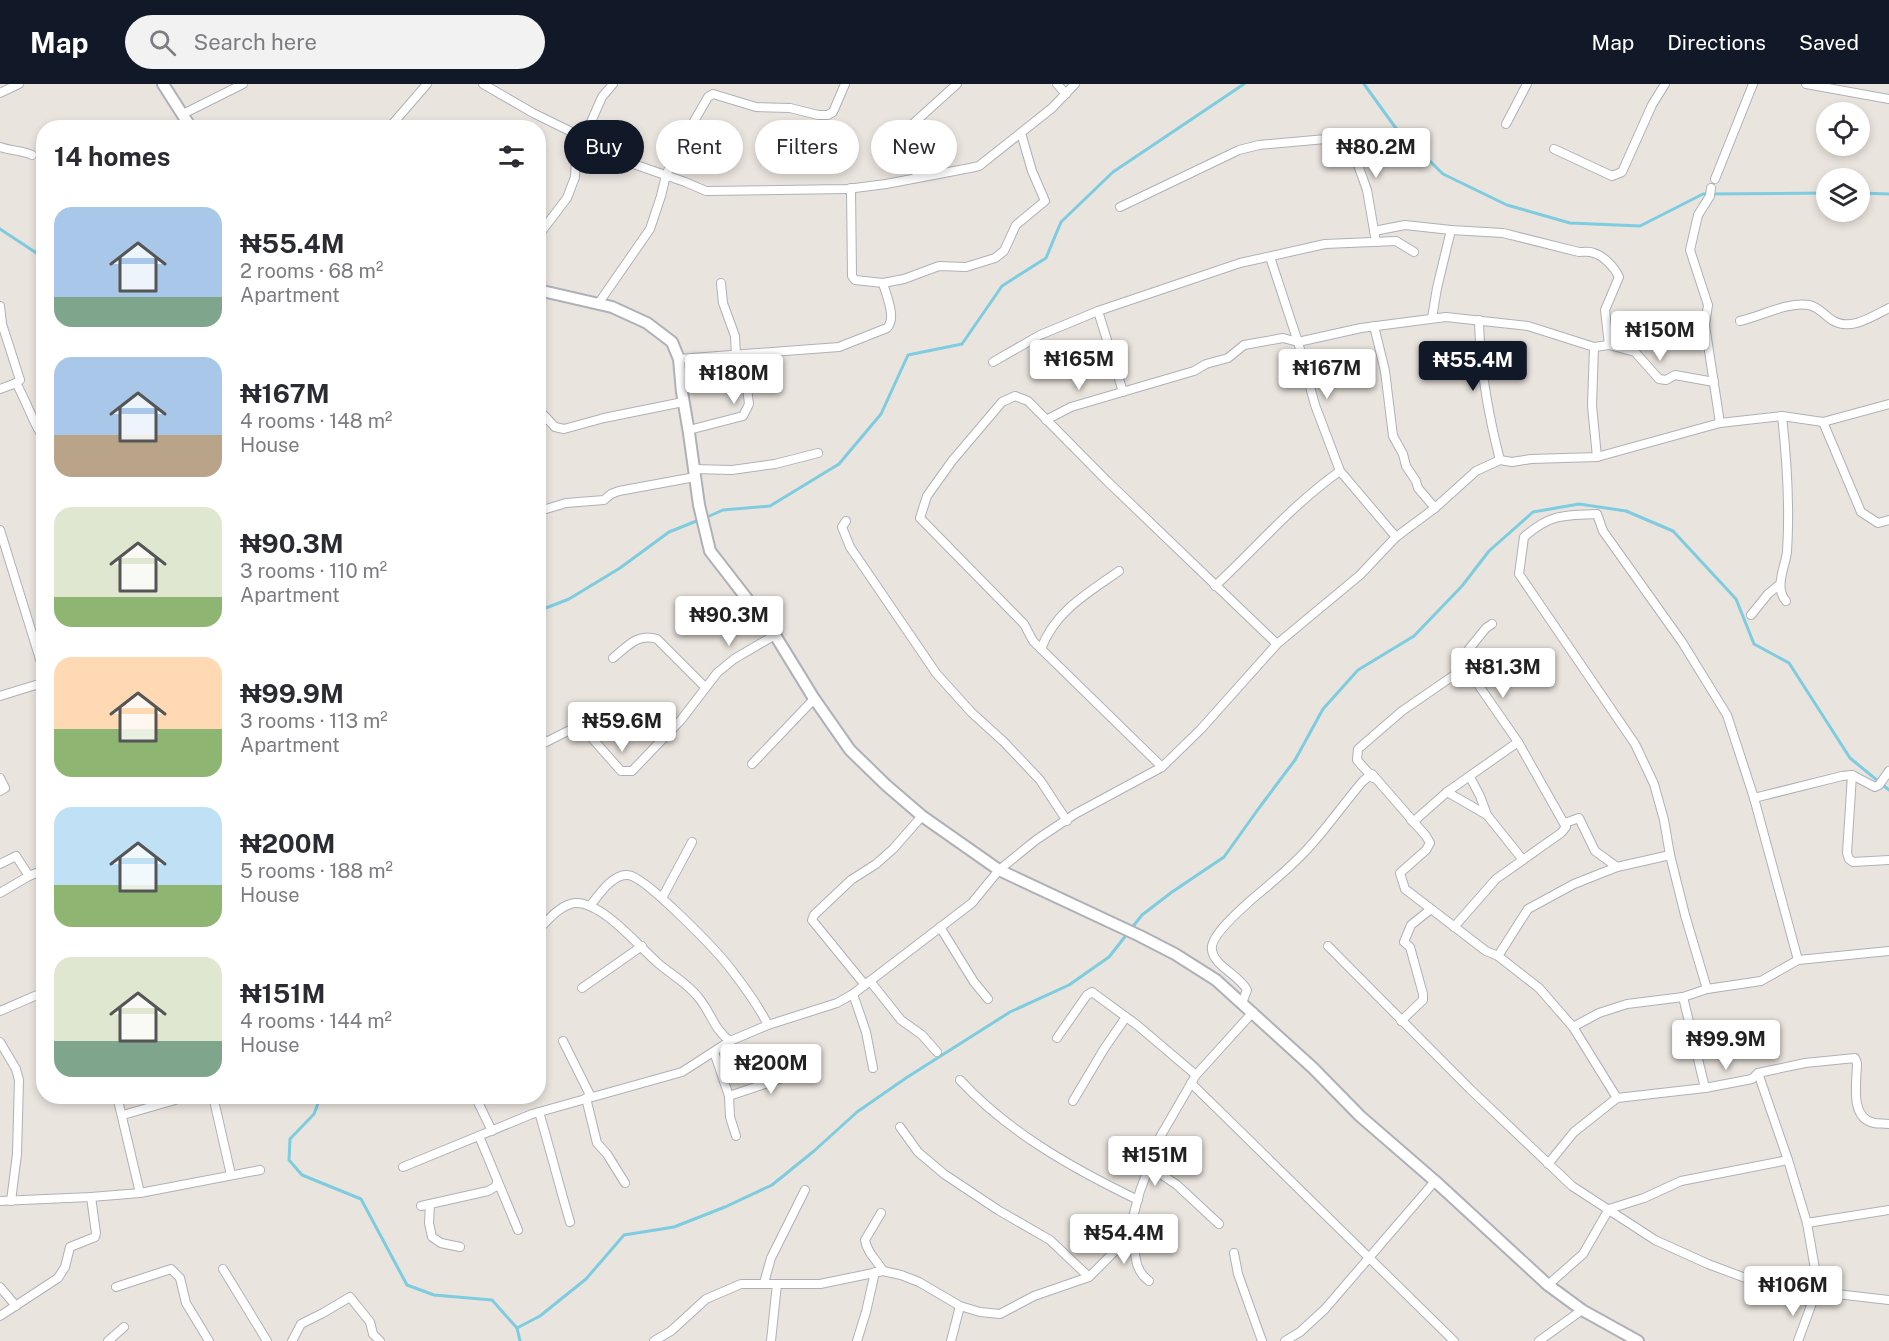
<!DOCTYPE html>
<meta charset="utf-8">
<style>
body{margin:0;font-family:"Public Sans",sans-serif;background:#f2f2f3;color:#2b2b33;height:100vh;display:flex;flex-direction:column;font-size:22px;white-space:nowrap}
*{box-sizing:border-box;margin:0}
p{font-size:20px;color:#7c7c81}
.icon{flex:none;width:33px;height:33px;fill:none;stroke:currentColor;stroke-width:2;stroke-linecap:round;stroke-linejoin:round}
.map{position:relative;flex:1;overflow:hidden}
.sheet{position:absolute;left:36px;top:36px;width:510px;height:984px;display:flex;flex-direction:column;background:#fff;border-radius:24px;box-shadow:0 3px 9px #0003}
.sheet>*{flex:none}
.top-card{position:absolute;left:564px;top:36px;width:570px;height:54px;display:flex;gap:12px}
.buttons{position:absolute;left:1816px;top:18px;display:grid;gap:12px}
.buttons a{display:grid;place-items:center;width:54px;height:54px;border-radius:50%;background:#fff;box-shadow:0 3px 9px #0003;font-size:30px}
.price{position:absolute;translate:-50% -51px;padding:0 14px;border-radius:6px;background:#fff;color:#222;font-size:20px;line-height:39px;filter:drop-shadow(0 2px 3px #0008)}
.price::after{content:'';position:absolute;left:50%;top:36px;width:18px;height:14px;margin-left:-9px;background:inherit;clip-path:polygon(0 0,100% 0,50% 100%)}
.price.selected{background:#111827;color:#fff}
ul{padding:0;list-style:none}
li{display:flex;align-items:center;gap:18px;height:150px;padding:0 18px}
li span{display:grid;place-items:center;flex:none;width:168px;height:120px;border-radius:18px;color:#555}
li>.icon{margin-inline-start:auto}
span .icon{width:72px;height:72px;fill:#fffc;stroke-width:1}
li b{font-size:26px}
h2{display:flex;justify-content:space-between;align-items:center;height:72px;padding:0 18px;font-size:26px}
.chip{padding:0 21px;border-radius:27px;background:#fff;box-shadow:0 3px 9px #0003;font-size:21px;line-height:54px}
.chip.selected{background:#111827;color:#fff}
header{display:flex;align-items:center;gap:36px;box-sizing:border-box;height:84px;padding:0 30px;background:#111827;color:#fff}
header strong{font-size:28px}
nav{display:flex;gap:33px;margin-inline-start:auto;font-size:21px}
.search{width:420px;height:54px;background:#f2f2f3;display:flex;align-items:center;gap:15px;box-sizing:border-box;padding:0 21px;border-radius:33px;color:#7c7c81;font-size:22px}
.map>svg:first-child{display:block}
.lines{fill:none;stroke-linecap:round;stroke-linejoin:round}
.stream{stroke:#7dcce0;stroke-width:3}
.minor-casing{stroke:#aeb1b9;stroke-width:10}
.tertiary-casing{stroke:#aeb1b9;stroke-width:14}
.minor{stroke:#fff;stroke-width:8}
.tertiary{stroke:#fff;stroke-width:10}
</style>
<header>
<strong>Map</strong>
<div class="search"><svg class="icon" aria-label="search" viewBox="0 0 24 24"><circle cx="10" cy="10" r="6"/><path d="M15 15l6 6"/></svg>Search here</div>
<nav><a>Map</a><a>Directions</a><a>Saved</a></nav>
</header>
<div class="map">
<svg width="1889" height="1257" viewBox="0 0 1889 1257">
<rect width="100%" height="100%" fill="#eae4de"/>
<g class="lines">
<g class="stream">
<path d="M1364,0L1395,43L1443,90L1507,121L1570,139L1640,142L1703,110L1827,109"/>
<path d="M1860,109L1889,110"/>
<path d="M0,145L44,174"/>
<path d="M705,434L723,426L770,422L839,380L881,330L908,271L962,260L1002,202L1046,174L1061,138L1113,88L1244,0"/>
<path d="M538,527L569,515L620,484L669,448L699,436"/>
<path d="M321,1012L314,1030L290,1055L289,1076L302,1091L361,1115L407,1201L434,1211L492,1216L517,1244L520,1257"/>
<path d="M517,1244L540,1232L586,1195L624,1151L674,1143L725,1123L772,1101L814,1067L857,1028L906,994L1010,928L1069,901L1109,873L1142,831L1172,808L1224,773L1259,724L1295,676L1323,625L1358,586L1414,552L1462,502L1489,467L1533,428L1579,420L1626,427L1673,447L1736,515L1754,560L1789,579L1850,674L1889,706"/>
</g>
<g class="minor-casing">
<g id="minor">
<path d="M483,0L533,29L584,54"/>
<path d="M1057,0L1066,10"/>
<path d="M1806,0L1889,15"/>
<path d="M0,9L19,0"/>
<path d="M183,30L243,0"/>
<path d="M1506,40L1527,0"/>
<path d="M176,44L188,37"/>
<path d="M389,44L427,0"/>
<path d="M0,63C11,67 21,66 32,71"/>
<path d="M1554,65L1612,92L1622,88L1652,21L1665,0"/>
<path d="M576,72L602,69L685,98L706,107L847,105L886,100L970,84L979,82L1052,24L1075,0"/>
<path d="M919,93C912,80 897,71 896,55L957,0"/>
<path d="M1715,95L1753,0"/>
<path d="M851,104L852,192L855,196L883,199L904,195L939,182L966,183L995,174L1004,167L1016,141L1045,117L1032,87L1021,49"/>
<path d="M1711,104L1710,112L1698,131L1690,166L1708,221L1705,241L1720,339"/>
<path d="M1120,123L1239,66L1259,61L1348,53L1367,106L1376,158"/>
<path d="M1374,147L1405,141L1451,146L1503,149L1579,168C1584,168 1589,167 1594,169C1604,172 1615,184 1619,193L1605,226L1609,261"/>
<path d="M538,152L567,114L575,93L576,72L602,13L613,0"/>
<path d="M1270,173L1298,258L1315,321L1340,387L1396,453"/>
<path d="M721,199L723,219L735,252L736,272"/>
<path d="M598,220L650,145L661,112L666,91L678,65L708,13L713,10L756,23L790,24L818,31H828L833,28L845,0"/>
<path d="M0,222L2,240L20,296L16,299L0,305"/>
<path d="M1098,227L1123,308"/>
<path d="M1432,234L1437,204L1451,146"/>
<path d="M1479,236C1480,284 1488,330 1500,376"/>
<path d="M1740,237C1762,232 1786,218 1809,221C1819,223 1824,231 1832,236C1850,248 1873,232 1889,224"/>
<path d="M1374,242L1385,287L1393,352L1403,370L1406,382L1416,397L1418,404L1435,424"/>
<path d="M1594,263L1592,322L1597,373"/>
<path d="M679,275L839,263L887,244C897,234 886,211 883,199"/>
<path d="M993,278L1040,251L1098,227L1240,179L1325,160L1396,157L1414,168"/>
<path d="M16,299C27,318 32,337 44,355"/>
<path d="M538,325L555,343L564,345L604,334L683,318"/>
<path d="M1782,332C1787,377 1790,422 1787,468C1785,483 1774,504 1786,517"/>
<path d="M1046,336L1071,323L1194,287L1206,280L1228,274L1244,261L1283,254L1298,258L1361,244L1446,233L1528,242L1594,263L1609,261L1635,268L1659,295L1666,296L1675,291L1714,298"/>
<path d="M1823,338L1861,428L1878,439L1889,436"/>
<path d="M689,346L743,332L749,320L743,272"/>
<path d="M694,385L732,386L775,380L818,369"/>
<path d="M538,423L546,425L566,419L604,416L611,410L619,407L695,393"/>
<path d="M846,437L842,443L850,463L936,589L971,628L1004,658L1040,696L1067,737"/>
<path d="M0,446L44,588"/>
<path d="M1215,502C1257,463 1293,420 1340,387"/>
<path d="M1751,531L1768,510L1780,500"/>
<path d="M1041,565C1055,527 1088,509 1119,487"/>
<path d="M613,574C628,562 637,549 657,555L705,603"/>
<path d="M0,612L39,600L44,596"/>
<path d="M538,650L546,658"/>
<path d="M538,662L574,644H583L621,687H632L681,636L717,589L734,575L775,551"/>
<path d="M752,680L814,615"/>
<path d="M1162,683L1033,557L1024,540L920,434L927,412L952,377L1002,318L1015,312L1028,317L1107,397L1277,560"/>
<path d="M1852,691L1847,769L1849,775L1853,778L1889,776"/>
<path d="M1470,693L1480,712L1487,731"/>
<path d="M0,694L5,704L0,707"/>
<path d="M1373,694L1357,676L1358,665L1402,627L1463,585L1468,586"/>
<path d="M1447,708L1487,731L1523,776"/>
<path d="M1754,714L1842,692L1852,691L1875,703L1879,701L1889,687"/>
<path d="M1411,736L1413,738L1447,708L1518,658"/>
<path d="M1565,739L1579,734L1595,767L1617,783"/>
<path d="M0,780L16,772L29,792"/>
<path d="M0,809L29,792L44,786"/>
<path d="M662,814L692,758"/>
<path d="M590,822C598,812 613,789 628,791C645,792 717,867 730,884C744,902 758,921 768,941"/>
<path d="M940,843L974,898L988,915"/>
<path d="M1454,843L1496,795L1561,749L1566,743L1518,658L1468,586L1469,565L1486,544L1492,540"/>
<path d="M538,846C549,835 560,821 575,819C602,817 640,864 659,880C672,891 688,900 698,913C711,928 714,946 730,957"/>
<path d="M1328,862L1470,1005L1572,1102L1655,1156L1708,1180L1812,1219"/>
<path d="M1498,872L1528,825L1574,800L1617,783L1670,771"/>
<path d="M870,897L901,936L922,951L937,968"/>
<path d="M865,901L812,836L814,831L851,796L876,780L893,765L922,732"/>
<path d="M582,904L642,862"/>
<path d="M1707,905L1685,831L1670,771L1664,736L1654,700L1635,660L1519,490L1524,453C1550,430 1564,431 1597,430L1603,447L1682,558L1727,631L1754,714L1798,876"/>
<path d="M853,910L866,948L873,984"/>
<path d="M1683,913L1705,1004"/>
<path d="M1242,919L1247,906C1239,891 1214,882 1212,866C1209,853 1240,826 1250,817C1271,799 1293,782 1311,761C1329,741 1345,718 1363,697L1372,690L1426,752L1430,759L1426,766L1400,789L1405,805L1486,867L1498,872L1539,904L1573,943L1617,1014"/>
<path d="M0,927L44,908"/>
<path d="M1401,937L1423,916V910L1410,863L1404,858L1411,841L1431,825"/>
<path d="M1573,943L1599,929L1627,920L1683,913L1707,905L1761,897L1798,876L1889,867"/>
<path d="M1057,954L1087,911L1092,908L1137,941L1196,991"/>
<path d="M563,957L591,1013"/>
<path d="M0,958L16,985L19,996L17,1070L11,1117"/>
<path d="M714,968L729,1012L730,1033L736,1052"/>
<path d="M1758,989L1788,1076L1807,1139L1819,1208L1812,1219L1798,1257"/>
<path d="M960,996C1009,1049 1074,1085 1138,1116"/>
<path d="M1191,999L1454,1257"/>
<path d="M117,1012L140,1109"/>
<path d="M213,1012L231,1091"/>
<path d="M475,1012L492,1047"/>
<path d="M729,1012L803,987"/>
<path d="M586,1014L597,1059L607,1070L625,1099"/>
<path d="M1073,1017L1104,965L1126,933"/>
<path d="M539,1028C550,1065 559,1101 570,1138"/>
<path d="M123,1031L189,1012"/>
<path d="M900,1043L918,1068L944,1090L998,1126L1050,1156L1089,1193"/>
<path d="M479,1052L518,1146"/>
<path d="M1548,1080L1574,1048L1617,1014L1705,1004L1752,995L1758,989L1805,979L1855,974L1857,979C1857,997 1849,1034 1874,1039C1879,1040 1884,1039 1889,1040"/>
<path d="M1149,1082L1177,1101L1219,1140"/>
<path d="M403,1083L532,1030L682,988L730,957L768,941L837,919L853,910L972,819L999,786L1036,756L1075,730L1162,683L1201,645L1277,560L1360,491L1396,453L1435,424L1476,387L1500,376L1512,378L1531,375L1597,373L1720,339L1782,332L1823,338L1889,320"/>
<path d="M0,1117L91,1113L140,1109L260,1086"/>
<path d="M430,1120L429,1139L432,1153L441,1159L460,1163"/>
<path d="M421,1122L488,1107L495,1103L497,1099"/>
<path d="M881,1129L865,1156C867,1169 877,1176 883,1187"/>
<path d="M1807,1139L1889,1126"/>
<path d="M1130,1143C1138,1163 1130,1183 1149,1197"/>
<path d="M1234,1169L1238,1190L1262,1257"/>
<path d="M223,1185L267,1257"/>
<path d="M764,1199L771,1174L805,1106"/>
<path d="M1548,1201L1583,1170L1609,1125L1644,1114L1681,1097L1788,1076"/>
<path d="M0,1203L16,1222"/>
<path d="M116,1203L171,1185L180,1194L186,1219L209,1257"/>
<path d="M1819,1208L1889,1216"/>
<path d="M0,1232L58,1194L65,1183L70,1163L95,1153L96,1149L91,1113"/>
<path d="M108,1257L124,1243"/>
<path d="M292,1257L301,1240L323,1229L350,1213L370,1238L373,1250L380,1257"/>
<path d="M654,1257L671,1247L706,1215L741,1200H820L883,1187L901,1191L919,1198L960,1222L980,1228L1000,1230L1034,1212L1089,1193L1127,1155L1140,1107L1160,1053L1196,991L1253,928"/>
<path d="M771,1257L777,1200"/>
<path d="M857,1257L866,1228L875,1188"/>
<path d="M951,1257L960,1222"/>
<path d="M1285,1257L1300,1248L1325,1225L1435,1097"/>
<path d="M1539,1257L1582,1226"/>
</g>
</g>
<g class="tertiary-casing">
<g id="tertiary">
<path d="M163,0L191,44"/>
<path d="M538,206L612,223L647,239L672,258L679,275L682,308L689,349L699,421L710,467L775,551L813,613L850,666L886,701L922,732L999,786L1140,852L1175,870L1216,896L1313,984L1360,1032L1435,1097L1548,1201L1582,1226L1638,1257"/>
</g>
</g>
<use href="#minor" class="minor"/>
<use href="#tertiary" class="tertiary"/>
</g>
</svg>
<div class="buttons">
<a><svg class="icon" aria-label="locate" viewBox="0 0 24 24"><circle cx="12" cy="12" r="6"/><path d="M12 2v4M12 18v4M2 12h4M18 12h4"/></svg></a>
<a><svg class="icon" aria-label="layers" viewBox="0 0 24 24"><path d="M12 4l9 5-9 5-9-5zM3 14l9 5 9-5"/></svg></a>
</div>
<b class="price" style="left:1376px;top:95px">₦80.2M</b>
<b class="price" style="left:1660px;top:278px">₦150M</b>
<b class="price" style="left:1079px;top:307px">₦165M</b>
<b class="price selected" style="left:1473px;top:308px">₦55.4M</b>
<b class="price" style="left:1327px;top:316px">₦167M</b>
<b class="price" style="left:734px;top:321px">₦180M</b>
<b class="price" style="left:729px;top:563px">₦90.3M</b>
<b class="price" style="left:1503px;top:615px">₦81.3M</b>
<b class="price" style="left:622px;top:669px">₦59.6M</b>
<b class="price" style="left:1726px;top:987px">₦99.9M</b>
<b class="price" style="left:771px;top:1011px">₦200M</b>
<b class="price" style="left:1155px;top:1103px">₦151M</b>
<b class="price" style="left:1124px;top:1181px">₦54.4M</b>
<b class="price" style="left:1793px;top:1233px">₦106M</b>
<div class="top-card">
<a class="chip selected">Buy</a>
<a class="chip">Rent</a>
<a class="chip">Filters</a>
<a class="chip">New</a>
</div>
<section class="sheet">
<h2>14 homes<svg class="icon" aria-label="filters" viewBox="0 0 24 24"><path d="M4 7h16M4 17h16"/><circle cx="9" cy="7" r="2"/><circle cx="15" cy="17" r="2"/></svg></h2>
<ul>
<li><span style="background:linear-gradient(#a9c7e8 75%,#7fa58c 0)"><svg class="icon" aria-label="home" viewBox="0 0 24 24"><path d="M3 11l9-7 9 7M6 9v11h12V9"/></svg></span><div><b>₦55.4M</b><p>2 rooms · 68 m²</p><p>Apartment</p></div></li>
<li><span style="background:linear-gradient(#a9c7e8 65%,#b9a48a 0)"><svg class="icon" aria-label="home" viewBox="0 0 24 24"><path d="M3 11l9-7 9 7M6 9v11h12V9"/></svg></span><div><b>₦167M</b><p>4 rooms · 148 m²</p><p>House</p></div></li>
<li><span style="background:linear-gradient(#dfe7d0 75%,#8fb573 0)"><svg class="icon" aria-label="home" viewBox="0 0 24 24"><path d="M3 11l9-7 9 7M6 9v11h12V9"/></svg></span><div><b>₦90.3M</b><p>3 rooms · 110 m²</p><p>Apartment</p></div></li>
<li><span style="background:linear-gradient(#ffd9b3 60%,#8fb573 0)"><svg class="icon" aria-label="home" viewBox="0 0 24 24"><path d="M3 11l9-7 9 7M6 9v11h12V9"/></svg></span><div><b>₦99.9M</b><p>3 rooms · 113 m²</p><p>Apartment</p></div></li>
<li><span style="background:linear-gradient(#bfe0f5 65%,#8fb573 0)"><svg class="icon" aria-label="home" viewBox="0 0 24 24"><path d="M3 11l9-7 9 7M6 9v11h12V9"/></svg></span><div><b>₦200M</b><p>5 rooms · 188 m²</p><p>House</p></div></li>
<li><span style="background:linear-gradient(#dfe7d0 70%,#7fa58c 0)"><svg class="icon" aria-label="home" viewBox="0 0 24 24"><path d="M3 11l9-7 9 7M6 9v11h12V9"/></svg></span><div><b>₦151M</b><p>4 rooms · 144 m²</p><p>House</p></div></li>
</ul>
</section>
</div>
